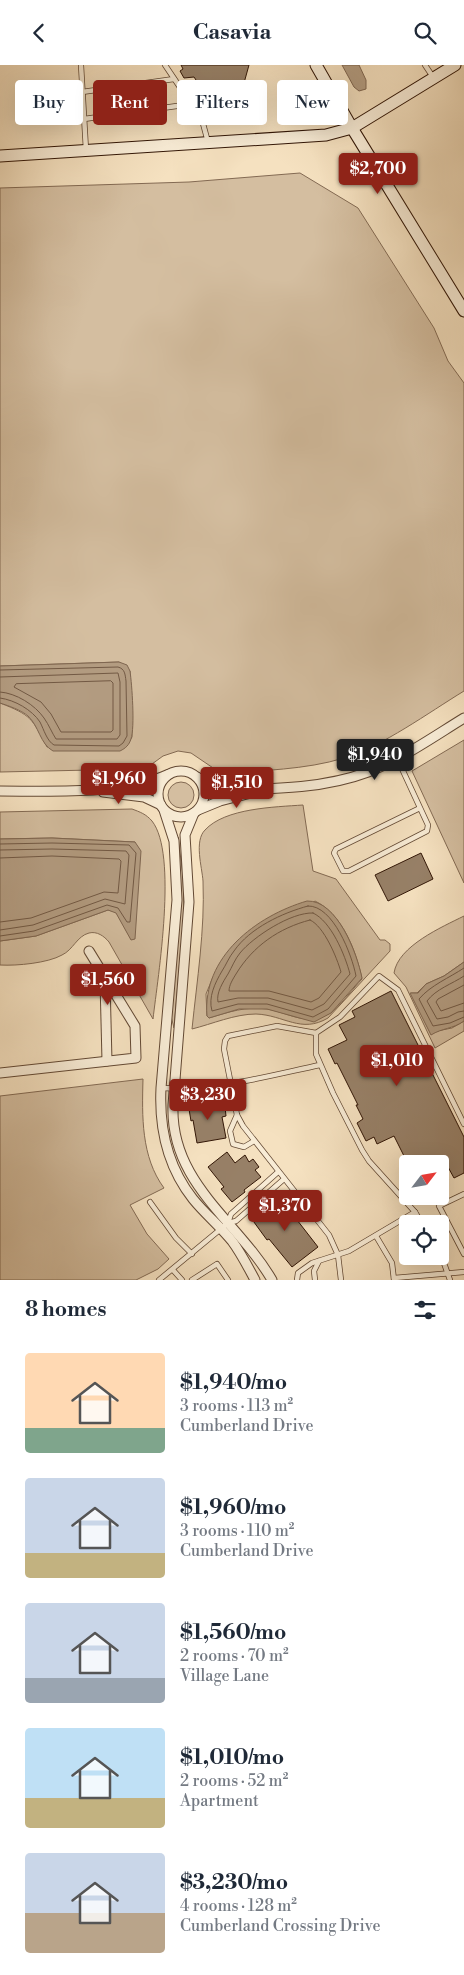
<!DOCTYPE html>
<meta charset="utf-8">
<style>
body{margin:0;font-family:"Libre Bodoni",serif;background:#f2f2f3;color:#1f2937;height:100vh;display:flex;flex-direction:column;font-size:19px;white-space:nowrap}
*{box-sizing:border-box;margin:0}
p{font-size:16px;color:#747a83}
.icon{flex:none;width:28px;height:28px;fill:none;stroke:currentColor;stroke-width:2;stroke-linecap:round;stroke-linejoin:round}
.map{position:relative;height:1215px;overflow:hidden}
.drawer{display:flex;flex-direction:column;background:#fff;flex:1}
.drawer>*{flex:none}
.hud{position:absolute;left:15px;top:15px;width:435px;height:45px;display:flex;gap:10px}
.needle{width:32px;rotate:59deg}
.buttons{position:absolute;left:399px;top:1090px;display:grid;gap:10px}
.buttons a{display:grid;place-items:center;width:50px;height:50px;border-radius:5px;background:#fff;box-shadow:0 5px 20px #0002;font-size:25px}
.price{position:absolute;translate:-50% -42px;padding:0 11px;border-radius:5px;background:#8f2418;color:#fff;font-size:16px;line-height:32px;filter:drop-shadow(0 1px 2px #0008)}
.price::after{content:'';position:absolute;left:50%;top:30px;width:15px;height:11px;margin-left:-8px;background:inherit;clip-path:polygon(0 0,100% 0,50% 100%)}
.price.on{background:#222;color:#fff}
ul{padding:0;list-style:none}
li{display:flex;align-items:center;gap:15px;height:125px;padding:0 25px}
li span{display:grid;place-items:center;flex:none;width:140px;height:100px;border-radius:5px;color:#555}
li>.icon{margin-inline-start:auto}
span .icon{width:60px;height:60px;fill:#fffc;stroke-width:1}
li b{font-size:21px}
h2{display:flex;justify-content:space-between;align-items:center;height:60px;padding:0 25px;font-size:21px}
.chip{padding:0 18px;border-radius:5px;background:#fff;box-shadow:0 5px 20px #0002;font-size:18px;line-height:45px}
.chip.on{background:#8f2418;color:#fff}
header{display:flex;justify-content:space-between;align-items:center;height:65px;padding:0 25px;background:#fff;font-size:22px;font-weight:700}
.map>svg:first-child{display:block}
.green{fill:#d4bea0;stroke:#836a53;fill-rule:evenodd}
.water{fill:#b39c81;stroke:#7f6650}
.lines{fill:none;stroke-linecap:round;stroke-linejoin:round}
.shore{stroke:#725944;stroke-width:1}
.building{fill:#978067;stroke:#321606}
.lane-casing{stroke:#634934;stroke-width:6}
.street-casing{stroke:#634934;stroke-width:11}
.secondary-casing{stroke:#321606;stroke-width:13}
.lane{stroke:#f8ecd6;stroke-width:4.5}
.street{stroke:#f8ecd6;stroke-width:9}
.secondary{stroke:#f8ecd6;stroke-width:11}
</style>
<header><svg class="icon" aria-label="back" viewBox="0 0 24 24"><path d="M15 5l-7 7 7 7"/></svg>Casavia<svg class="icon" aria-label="search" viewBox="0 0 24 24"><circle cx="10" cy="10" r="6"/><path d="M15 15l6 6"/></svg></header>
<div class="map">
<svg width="464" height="1215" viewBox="0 0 464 1215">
<rect width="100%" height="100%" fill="#f5e1c0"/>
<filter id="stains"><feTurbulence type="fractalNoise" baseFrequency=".004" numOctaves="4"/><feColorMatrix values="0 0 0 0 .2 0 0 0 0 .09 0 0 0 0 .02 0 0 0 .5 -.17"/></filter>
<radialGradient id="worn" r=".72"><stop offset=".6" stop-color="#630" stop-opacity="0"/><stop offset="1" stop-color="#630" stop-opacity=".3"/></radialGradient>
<g class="green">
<path d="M300,108L358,143L434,263L448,296L464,318V626C428,648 383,681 344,693C305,705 262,705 222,709L191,688L178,686L163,691L152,699L137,704L0,707V638C31,650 32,653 47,682H126L132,672L130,606L119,597L0,601V123L189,117Z"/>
<path d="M464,675V818L412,706Z"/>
<circle cx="181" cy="730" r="13"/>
<path d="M303,740L313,806L336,814L380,875H385L390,879V886L328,953C301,969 284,950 256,949C235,949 212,959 192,964C197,915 205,865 203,816C202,802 194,776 205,765C225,743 275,742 303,740ZM315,836C342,849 356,885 362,914C354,922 339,943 330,948C307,962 290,948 267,944C246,941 229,947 209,953L207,951L206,929L213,912Z"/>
<path d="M132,744C140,747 146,749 152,756C178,789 158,911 153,954L109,877C104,871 97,866 89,868C77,871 73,885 62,890C48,898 17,901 0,900V876L36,871L108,845L116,847L131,874L135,777L52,773L0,774V747Z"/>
<path d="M178,772L183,811L184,847L174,963L171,951L181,829Z"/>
<path d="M464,851V897L444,911L426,919L417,928H411L437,966L452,963L464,956V966L435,983L406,922L394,908C398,881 442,862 464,851Z"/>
<path d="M143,1014C142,1051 141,1092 164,1123L130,1140L147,1169L169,1194L158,1204L136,1215H0V1031Z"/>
</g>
<g class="water">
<path d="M342,0H359L366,15V24L359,26L354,22Z"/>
<path d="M119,597L127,600L130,606C132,620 135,662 131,674C129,680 126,683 120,686H53C40,679 39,661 28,651C21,645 9,641 0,638V601Z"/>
<path d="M52,773L135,777L141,786L135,874L131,875L116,848L108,845L36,871L0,876V774Z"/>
<path d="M307,836C337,835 357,888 362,913L331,948L314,957L267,944H239L209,953L207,951C202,892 256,851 307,836Z"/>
<path d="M464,897V956C453,964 442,963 431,970L410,928H418L426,919L444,911Z"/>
</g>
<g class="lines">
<g class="shore">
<path d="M0,605L118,602C125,604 125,609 126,616L127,671L123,678L119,681L54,680C47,676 44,665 40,657C32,645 15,635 0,633"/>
<path d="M0,612L118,608L120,617V670L117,674H56C52,668 49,660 44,653C35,640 16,628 0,627"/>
<path d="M111,616L113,618V665L111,667H61L51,649L41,637L14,622L16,619Z"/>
<path d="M0,779L52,778L129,780L136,788L130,857H127L118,843L107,840L34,866L0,871"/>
<path d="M0,785L52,784L126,786L129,790L125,839L105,834L33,860L0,865"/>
<path d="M0,793L52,791L119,794L121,796L118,828L104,827L31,853L0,857"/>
<path d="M308,841C333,840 352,890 356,911L328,944L313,952L267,939H238L212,946C208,932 215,918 222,906C226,900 229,892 234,886C250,863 282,848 308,841Z"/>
<path d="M313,848C331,856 345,890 350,909L324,939L312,945L268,933H238L218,937C216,928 223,917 228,909C232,902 235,894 240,888C253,872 291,847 313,848Z"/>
<path d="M310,855C324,861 337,893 341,907L319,933L311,937L269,926H229C229,920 233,914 236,909C253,881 279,863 310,855Z"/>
<path d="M464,903C449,913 431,920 419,934L433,961L450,958L464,952"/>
<path d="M464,911C452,919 436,924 427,936L437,954L448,952L458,947L464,946"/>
<path d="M464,920L438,934L436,937L441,946L464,938"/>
</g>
</g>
<g class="building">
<path d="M181,0H249L244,18L249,25L218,44L208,27H204L194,12L184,13L180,6L183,4Z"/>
<path d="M421,788L433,814L388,836L375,810Z"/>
<path d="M391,926L464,1072V1108L454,1113L448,1102L440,1106V1099H408L394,1071L377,1079L374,1072L366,1076L357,1058L363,1054L356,1040H358L337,998L335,999L328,984L347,975L339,960L355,952L352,946Z"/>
<path d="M204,1035L205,1038L220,1036L221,1043L225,1042L226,1051L222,1052L226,1073L197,1078L193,1055L191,1056L188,1038Z"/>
<path d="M227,1087L235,1098L245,1090L249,1097L253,1094L259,1102L255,1105L261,1112L244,1125L245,1127L232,1137L221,1124L224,1122L208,1102Z"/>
<path d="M280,1133L318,1182L292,1202L269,1174L267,1175L251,1153Z"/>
</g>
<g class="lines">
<g class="lane-casing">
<g id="lane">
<path d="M81,0L86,85"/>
<path d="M165,0L202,55L208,77"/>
<path d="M425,0L433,12"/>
<path d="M82,27L174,14"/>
<path d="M84,54L191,39"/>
<path d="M397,693L428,760L427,766L349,806H343L334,788L336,784L420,743"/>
<path d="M316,968V989L333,1028L362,1085L369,1096L415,1147L422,1159"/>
<path d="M161,1023C215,1026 268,1011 320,1000"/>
<path d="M237,1050L230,1066L233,1079L244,1082L254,1076"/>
<path d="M440,1117L446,1114"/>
<path d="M464,1129L439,1141L464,1189"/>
<path d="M406,1136L415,1131"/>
<path d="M150,1137L176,1173L192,1189"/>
<path d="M228,1158L236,1156L284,1114"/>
<path d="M376,1171L392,1198L394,1215"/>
<path d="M440,1187L450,1215"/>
<path d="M173,1205L182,1215"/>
<path d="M394,1213L464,1207"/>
<path d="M159,1215L228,1158L231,1149L278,1107"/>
<path d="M192,1215L217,1199L228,1215"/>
<path d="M297,1215L298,1208L312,1198L349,1186L415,1147"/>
<path d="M315,1215L314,1206L319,1196"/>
<path d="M341,1215L338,1190L329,1170L243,1061L237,1050L224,984L225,976L228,971L277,961L316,968L340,952L379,911L398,925L464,1059"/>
</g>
</g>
<g class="street-casing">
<g id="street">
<circle cx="181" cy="729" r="23"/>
<path d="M197,712L212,722L225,725C271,724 323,724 368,707C402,694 433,672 464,653"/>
<path d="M0,726C51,726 123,730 169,709"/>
<path d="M103,727L144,732L161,740"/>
<path d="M164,745L174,776L177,835L161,1023C159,1063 167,1101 193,1134C205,1149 220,1161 232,1176C241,1188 248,1202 255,1215"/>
<path d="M198,745L220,736L251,728"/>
<path d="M194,748L185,770L189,837L173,1040C170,1118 237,1155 272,1215"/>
<path d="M105,916L107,996"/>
<path d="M0,1008L136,993L135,961L89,886"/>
</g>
</g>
<g class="secondary-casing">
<g id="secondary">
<path d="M316,0L352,63L464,246"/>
<path d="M0,91L326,70L352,63L455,0"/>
</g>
</g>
<use href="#lane" class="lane"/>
<use href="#street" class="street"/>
<use href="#secondary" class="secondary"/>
</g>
<rect width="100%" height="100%" filter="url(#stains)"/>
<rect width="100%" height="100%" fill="url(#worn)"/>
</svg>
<div class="buttons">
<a><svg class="needle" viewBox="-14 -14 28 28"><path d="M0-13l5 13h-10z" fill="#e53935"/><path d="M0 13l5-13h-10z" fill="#747a83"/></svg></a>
<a><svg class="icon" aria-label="locate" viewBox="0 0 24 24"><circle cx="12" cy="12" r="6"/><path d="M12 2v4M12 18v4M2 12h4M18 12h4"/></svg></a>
</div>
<b class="price" style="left:378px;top:130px">$2,700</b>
<b class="price on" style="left:375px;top:716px">$1,940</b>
<b class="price" style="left:119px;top:740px">$1,960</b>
<b class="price" style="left:237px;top:744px">$1,510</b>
<b class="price" style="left:108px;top:941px">$1,560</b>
<b class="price" style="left:397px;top:1022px">$1,010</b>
<b class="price" style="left:208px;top:1056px">$3,230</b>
<b class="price" style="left:285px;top:1167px">$1,370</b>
<div class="hud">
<a class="chip">Buy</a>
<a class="chip on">Rent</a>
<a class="chip">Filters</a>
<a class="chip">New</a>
</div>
</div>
<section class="drawer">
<h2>8 homes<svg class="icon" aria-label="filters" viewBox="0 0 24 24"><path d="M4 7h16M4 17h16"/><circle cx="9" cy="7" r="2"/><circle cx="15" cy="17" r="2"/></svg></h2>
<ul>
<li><span style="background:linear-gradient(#ffd9b3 75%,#7fa58c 0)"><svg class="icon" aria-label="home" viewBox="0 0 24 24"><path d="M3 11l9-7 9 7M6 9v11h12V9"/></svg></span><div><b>$1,940/mo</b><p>3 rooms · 113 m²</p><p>Cumberland Drive</p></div></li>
<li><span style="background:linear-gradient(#c9d6e8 75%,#c2b280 0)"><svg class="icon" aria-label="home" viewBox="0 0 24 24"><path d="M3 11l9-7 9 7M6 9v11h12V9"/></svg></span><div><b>$1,960/mo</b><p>3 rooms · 110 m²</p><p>Cumberland Drive</p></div></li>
<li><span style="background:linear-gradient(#c9d6e8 75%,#9aa5b1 0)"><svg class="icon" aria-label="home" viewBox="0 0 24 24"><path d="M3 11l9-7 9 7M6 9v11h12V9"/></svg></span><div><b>$1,560/mo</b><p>2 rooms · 70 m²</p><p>Village Lane</p></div></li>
<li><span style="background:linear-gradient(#bfe0f5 70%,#c2b280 0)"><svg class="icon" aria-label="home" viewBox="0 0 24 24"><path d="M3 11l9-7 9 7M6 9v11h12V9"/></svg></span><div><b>$1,010/mo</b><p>2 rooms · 52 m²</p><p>Apartment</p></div></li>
<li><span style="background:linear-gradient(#c9d6e8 60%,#b9a48a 0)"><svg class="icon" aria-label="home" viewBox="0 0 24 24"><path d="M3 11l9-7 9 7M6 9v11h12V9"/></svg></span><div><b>$3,230/mo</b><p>4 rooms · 128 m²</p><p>Cumberland Crossing Drive</p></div></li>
</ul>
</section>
